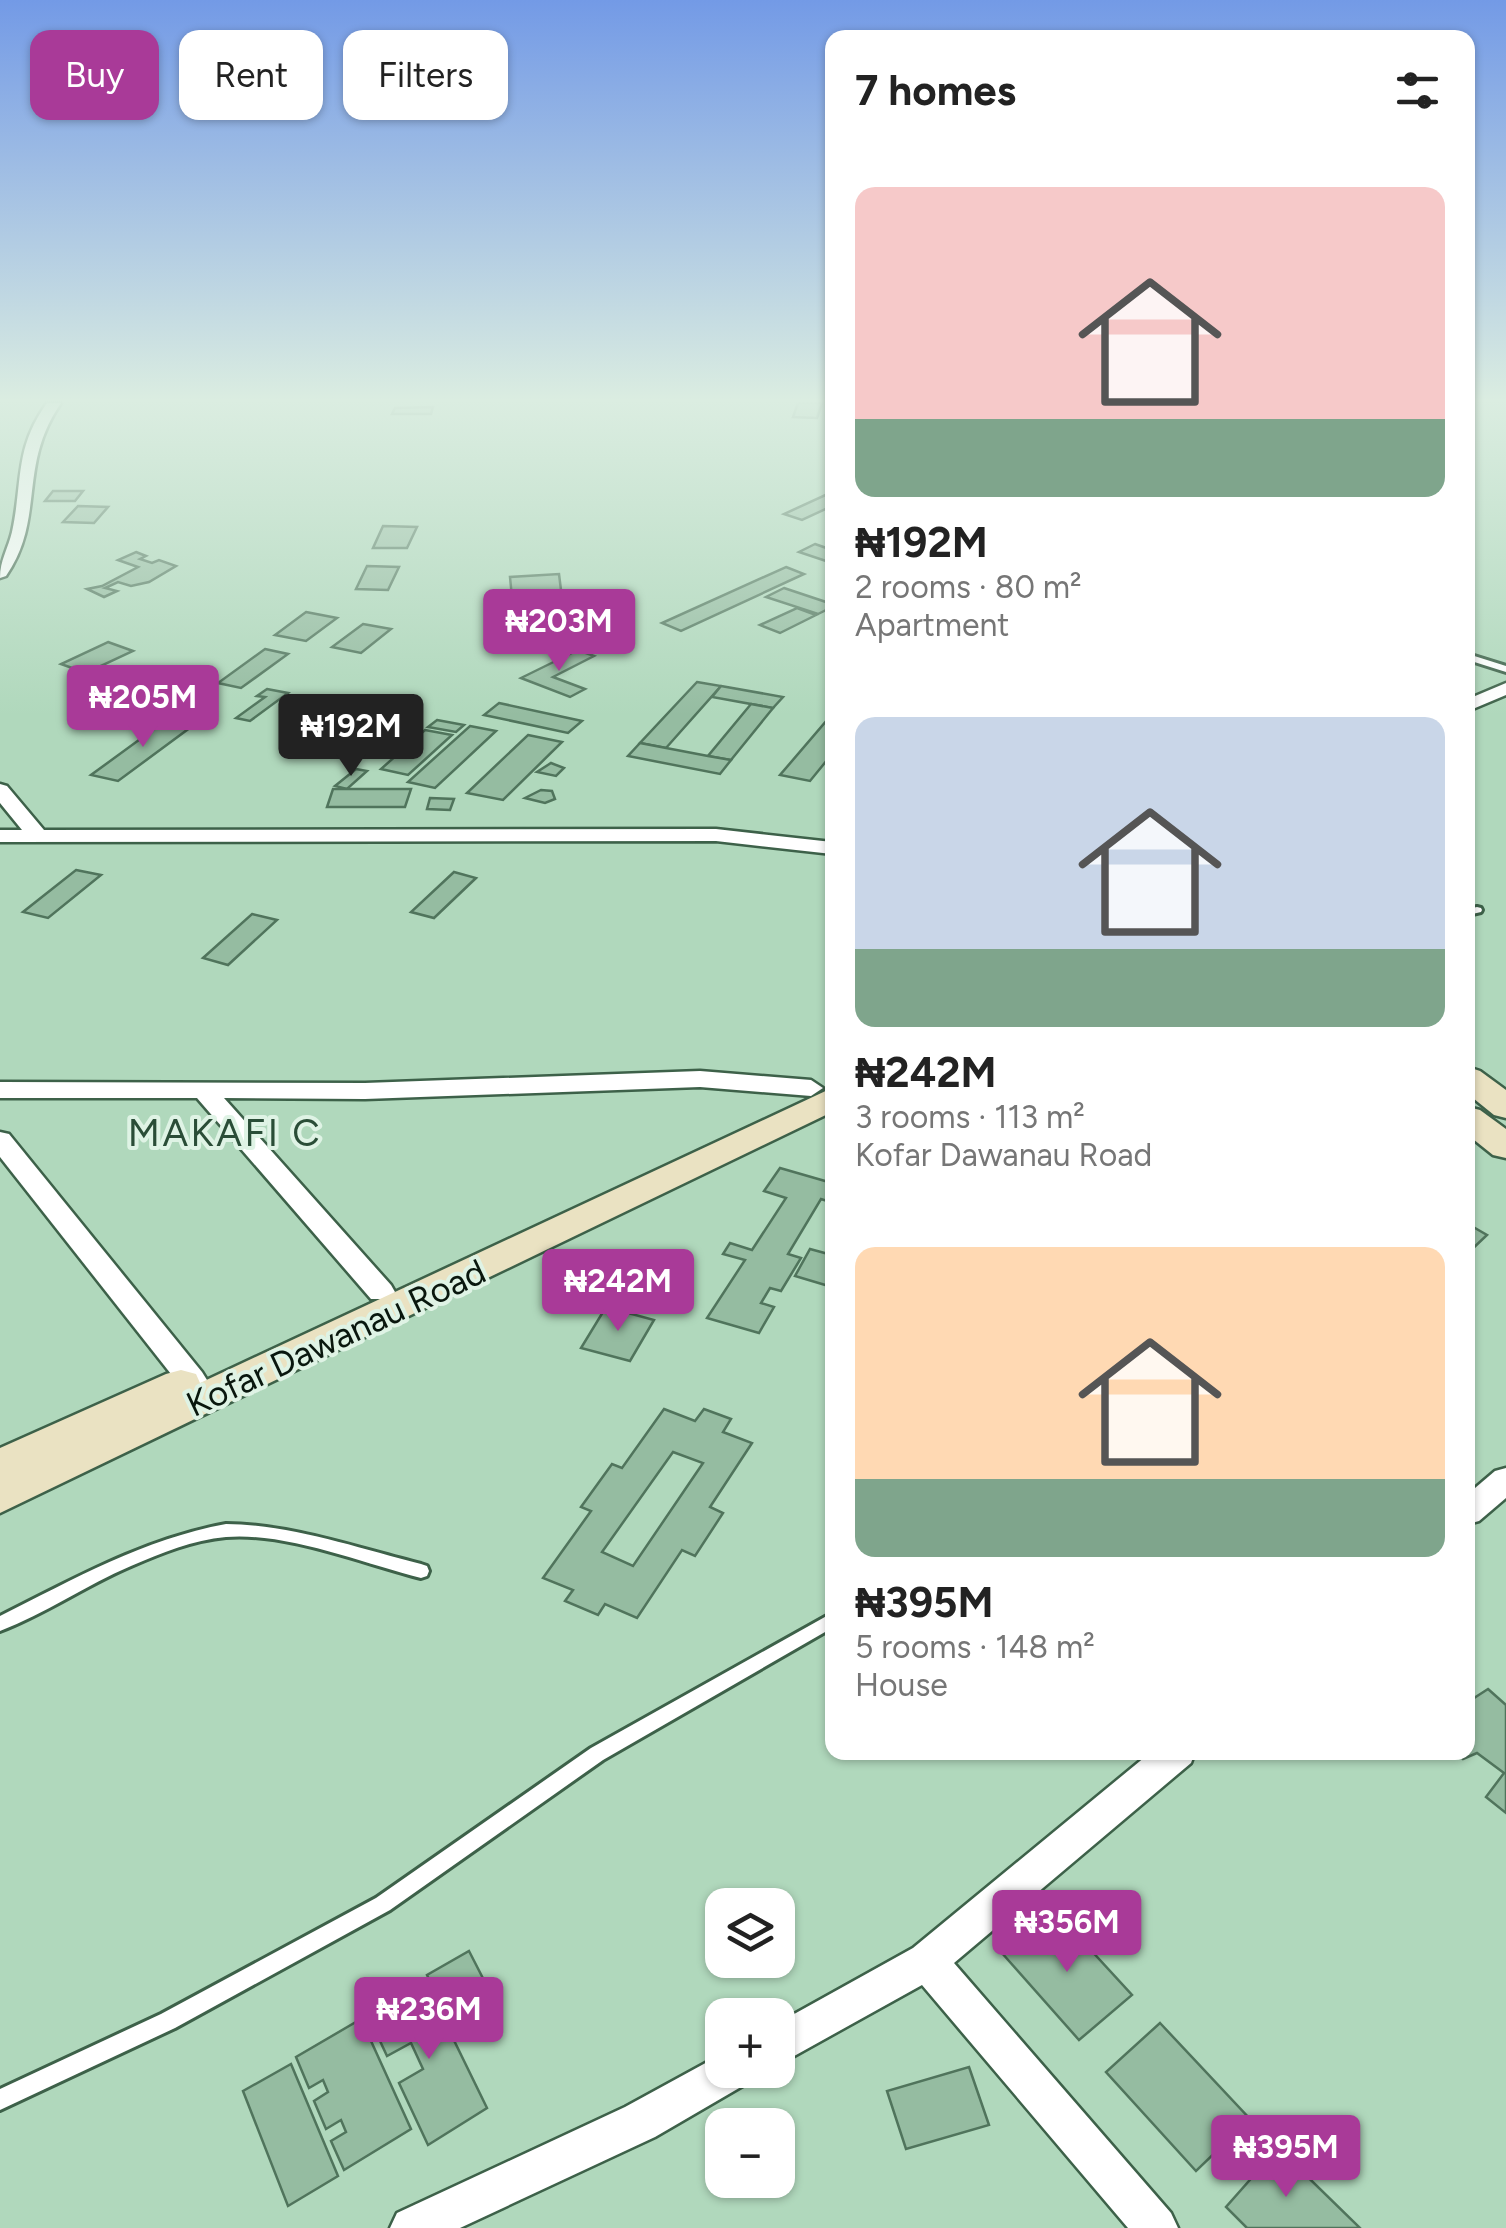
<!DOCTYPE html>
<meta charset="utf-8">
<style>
body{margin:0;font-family:Figtree,sans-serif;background:#f2f2f2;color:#222;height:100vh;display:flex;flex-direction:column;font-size:38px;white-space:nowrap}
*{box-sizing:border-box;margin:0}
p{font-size:32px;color:#767676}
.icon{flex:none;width:55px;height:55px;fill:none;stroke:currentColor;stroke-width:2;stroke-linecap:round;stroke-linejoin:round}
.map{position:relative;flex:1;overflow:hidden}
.sheet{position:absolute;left:825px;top:30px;width:650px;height:1730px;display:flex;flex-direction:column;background:#fff;border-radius:20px;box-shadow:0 2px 8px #0004}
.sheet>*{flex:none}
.top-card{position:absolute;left:30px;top:30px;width:645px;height:90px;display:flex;gap:20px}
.tools{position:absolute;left:705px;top:1888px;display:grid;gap:20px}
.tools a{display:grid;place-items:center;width:90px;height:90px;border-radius:20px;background:#fff;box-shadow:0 2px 8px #0004;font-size:50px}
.price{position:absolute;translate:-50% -85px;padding:0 22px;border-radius:10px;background:#a93a98;color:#fff;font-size:32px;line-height:65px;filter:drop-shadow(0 2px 5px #0008)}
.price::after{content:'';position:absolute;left:50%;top:60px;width:30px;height:22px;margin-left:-15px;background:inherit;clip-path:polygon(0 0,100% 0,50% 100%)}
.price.on{background:#222;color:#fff}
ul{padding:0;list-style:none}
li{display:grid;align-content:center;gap:20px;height:530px;padding:0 30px}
li span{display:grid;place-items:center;height:310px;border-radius:20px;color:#555}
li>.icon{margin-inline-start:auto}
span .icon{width:180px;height:180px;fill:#fffc;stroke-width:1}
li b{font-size:42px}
h2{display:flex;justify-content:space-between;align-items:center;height:120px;padding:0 30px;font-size:42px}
.tag{padding:0 35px;border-radius:20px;background:#fff;box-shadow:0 2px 8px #0004;font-size:35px;line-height:90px}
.tag.on{background:#a93a98;color:#fff}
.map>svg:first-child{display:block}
.building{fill:#95bca1;stroke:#50745c;stroke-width:2.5;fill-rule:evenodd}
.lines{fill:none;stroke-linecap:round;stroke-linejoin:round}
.lane-casing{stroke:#3d6149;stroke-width:6}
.street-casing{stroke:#3d6149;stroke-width:5}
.secondary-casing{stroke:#3d6149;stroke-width:5}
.lane{fill:#fff;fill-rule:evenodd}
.street{fill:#fff;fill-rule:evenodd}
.secondary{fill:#eae2c2;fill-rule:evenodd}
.labels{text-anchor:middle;stroke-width:8;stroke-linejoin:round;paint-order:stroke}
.street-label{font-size:35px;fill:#09170e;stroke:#dff3e5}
.neighbourhood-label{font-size:38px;letter-spacing:2.5px;fill:#2a4d37;stroke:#dff3e5}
</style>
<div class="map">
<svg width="1506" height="2228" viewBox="0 0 1506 2228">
<rect width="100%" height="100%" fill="#b0d8bc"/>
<g class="building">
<path d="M798,403H822L817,418L793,417Z"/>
<path d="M433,407L431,414H392L395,408Z"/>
<path d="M53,491H83L75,501H45Z"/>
<path d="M832,492V506L802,520L784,514Z"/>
<path d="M78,506L108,507L94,523L63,522Z"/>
<path d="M383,526L417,527L407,548H373Z"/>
<path d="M815,544L832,550V563L799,552Z"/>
<path d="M136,552L146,556L140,559L152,563L159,560L176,566L149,582L131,586L118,582L105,588L117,591L104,597L87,589L102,586L138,567L118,560Z"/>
<path d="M367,566L399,567L388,590L356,589Z"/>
<path d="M786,567L804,574L681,631L662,623Z"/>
<path d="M559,574L563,606L513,608L510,577Z"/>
<path d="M784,588L832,604V607L818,614L766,597Z"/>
<path d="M797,608L816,615L780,633L760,625Z"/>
<path d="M306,612L337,618L306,641L275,635Z"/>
<path d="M363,624L391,629L361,653L332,647Z"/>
<path d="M584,631L604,638L595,643L602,645L592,650L565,640Z"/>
<path d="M108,642L133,651L86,673L61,664Z"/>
<path d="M265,649L288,654L241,688L218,683Z"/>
<path d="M578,650L594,656L553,677L585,689L570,697L521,678Z"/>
<path d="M697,682L721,686L666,748L640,743Z"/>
<path d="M721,686L783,697L773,708L712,697Z"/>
<path d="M267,689L288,693L250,721L236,718L265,697L257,696Z"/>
<path d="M499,703L582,721L568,733L484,715Z"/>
<path d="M751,704L773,708L731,760L708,756Z"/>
<path d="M169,718L195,724L118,781L91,775Z"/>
<path d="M828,719L832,720V754L810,781L780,775Z"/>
<path d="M437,720L464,725L456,732L428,727Z"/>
<path d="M470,726L496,731L435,788L408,782Z"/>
<path d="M425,730L452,735L408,775L381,769Z"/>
<path d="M528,735L562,742L503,800L467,793Z"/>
<path d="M640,743L708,756L731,760L720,774L628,756Z"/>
<path d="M551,763L564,768L556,776L537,772Z"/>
<path d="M356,769L367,771L347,789L335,786Z"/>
<path d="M333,789H411L405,807H327Z"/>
<path d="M541,790L552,791L555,799L545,803L525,798Z"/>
<path d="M430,798L454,799L450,810L427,809Z"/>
<path d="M76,870L101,875L48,918L23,912Z"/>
<path d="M454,872L476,878L434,918L411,912Z"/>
<path d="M252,914L277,920L228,965L203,958Z"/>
<path d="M780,1168L832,1183V1192L827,1201L821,1199L788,1254L801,1258L781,1291L770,1288L761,1303L774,1307L759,1333L707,1318L745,1260L723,1254L730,1243L752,1250L786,1198L764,1191Z"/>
<path d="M1468,1224L1487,1235L1468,1253Z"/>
<path d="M810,1249L832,1255V1287L795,1276Z"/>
<path d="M606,1307L654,1320L630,1361L581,1348Z"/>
<path d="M664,1409L695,1421L704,1409L731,1419L723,1432L752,1443L710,1507L723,1513L695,1556L682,1550L637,1618L605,1604L598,1615L565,1601L573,1590L543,1578L591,1511L581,1507L612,1464L622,1468ZM673,1452L703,1463L633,1566L602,1552Z"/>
<path d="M1488,1689L1506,1705V1813L1486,1797L1504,1773L1477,1753L1463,1759L1456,1752H1468V1702Z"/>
<path d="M1054,1910L1132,1995L1079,2040L1001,1952Z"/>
<path d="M469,1951L490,1992L447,2017L427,1975Z"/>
<path d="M425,1981L487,2108L428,2145L399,2083L423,2069L411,2043L387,2056L367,2013Z"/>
<path d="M361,2019L411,2129L344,2170L331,2141L346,2132L341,2120L326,2129L314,2101L328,2092L323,2080L309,2088L296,2057Z"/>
<path d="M1160,2023L1250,2119L1196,2171L1106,2072Z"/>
<path d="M291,2064L338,2176L288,2206L243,2091Z"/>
<path d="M969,2067L989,2125L906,2149L887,2091Z"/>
<path d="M1278,2148L1360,2228H1247L1226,2207Z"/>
</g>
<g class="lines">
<g class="lane-casing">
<g id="lane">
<path d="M1468,654L1506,666V672L1468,660Z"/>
<path d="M1477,907L1481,908L1482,910L1481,912L1468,915V909Z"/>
<path d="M226,1524C294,1525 356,1548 421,1564L427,1566L429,1571L427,1576L421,1578C362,1563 286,1532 226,1537C193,1540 161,1553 131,1566C86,1585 45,1614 0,1631V1616C74,1579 144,1539 226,1524Z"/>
<path d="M832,1613V1628L603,1760L390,1910L175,2028L0,2110V2089L161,2014L376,1898L591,1748Z"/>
</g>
</g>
<g class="street-casing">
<g id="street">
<path d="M47,403H61C17,466 46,518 6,576L0,578C0,560 8,549 12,532C23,481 14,449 47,403Z"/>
<path d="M1506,683V695L1468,711V699Z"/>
<path d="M0,784L7,786L44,830L716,829L832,842V854L716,841L0,842V830H22L0,803Z"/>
<path d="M700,1071L811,1080L823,1088L811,1096L700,1087L365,1099L224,1098L391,1285L395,1292L391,1299H371L197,1098H0V1082L365,1083Z"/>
<path d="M0,1132L9,1134L202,1372L207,1380L202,1388L192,1391L182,1388L0,1157Z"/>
<path d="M1506,1468V1498L1479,1521L1468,1524V1494L1495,1471Z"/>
<path d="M1151,1752H1195L1191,1763L954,1963L1171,2213L1178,2228H1128L922,1985L778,2065V2023L913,1948Z"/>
<path d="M722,2054V2070H752L746,2084L655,2137L460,2228H390L397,2213L625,2107Z"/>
</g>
</g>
<g class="secondary-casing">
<g id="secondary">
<path d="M1468,1067L1480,1071L1506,1090V1118L1494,1115L1468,1094Z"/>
<path d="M832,1088V1112L0,1513V1448L166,1374L181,1370L196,1374L200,1383Z"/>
<path d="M1468,1107L1480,1110L1506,1129V1158L1493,1155L1468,1135Z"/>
</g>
</g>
<use href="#lane" class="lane"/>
<use href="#street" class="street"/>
<use href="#secondary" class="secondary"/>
</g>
<linearGradient id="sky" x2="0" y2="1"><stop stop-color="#739ae6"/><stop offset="0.56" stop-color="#dbede1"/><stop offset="1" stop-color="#dbede1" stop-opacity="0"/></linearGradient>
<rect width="1506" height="715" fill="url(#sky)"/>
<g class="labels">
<g class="street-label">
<text transform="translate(336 1338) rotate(-25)" y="12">Kofar Dawanau Road</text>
</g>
<g class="neighbourhood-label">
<text x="225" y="1146">MAKAFI C</text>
</g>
</g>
</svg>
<div class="tools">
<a><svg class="icon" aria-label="layers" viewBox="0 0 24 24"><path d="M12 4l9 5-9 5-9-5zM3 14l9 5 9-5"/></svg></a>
<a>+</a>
<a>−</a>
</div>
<b class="price" style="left:559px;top:674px">₦203M</b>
<b class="price" style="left:143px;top:750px">₦205M</b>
<b class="price on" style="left:351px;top:779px">₦192M</b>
<b class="price" style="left:618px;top:1334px">₦242M</b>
<b class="price" style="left:1067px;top:1975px">₦356M</b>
<b class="price" style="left:429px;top:2062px">₦236M</b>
<b class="price" style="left:1286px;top:2200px">₦395M</b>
<div class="top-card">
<a class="tag on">Buy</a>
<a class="tag">Rent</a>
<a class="tag">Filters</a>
</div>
<section class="sheet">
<h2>7 homes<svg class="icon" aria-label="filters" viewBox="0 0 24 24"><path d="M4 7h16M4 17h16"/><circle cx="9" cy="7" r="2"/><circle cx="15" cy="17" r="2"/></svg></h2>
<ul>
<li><span style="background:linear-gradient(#f6c9c9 75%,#7fa58c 0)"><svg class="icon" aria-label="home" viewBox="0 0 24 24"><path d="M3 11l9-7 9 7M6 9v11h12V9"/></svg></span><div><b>₦192M</b><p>2 rooms · 80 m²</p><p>Apartment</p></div></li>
<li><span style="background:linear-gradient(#c9d6e8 75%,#7fa58c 0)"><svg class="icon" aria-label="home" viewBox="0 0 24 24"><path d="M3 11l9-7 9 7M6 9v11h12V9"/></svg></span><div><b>₦242M</b><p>3 rooms · 113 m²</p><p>Kofar Dawanau Road</p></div></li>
<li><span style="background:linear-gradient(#ffd9b3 75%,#7fa58c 0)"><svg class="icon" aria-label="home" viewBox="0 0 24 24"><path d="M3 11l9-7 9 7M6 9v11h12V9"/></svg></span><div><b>₦395M</b><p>5 rooms · 148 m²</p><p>House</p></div></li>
</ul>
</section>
</div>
